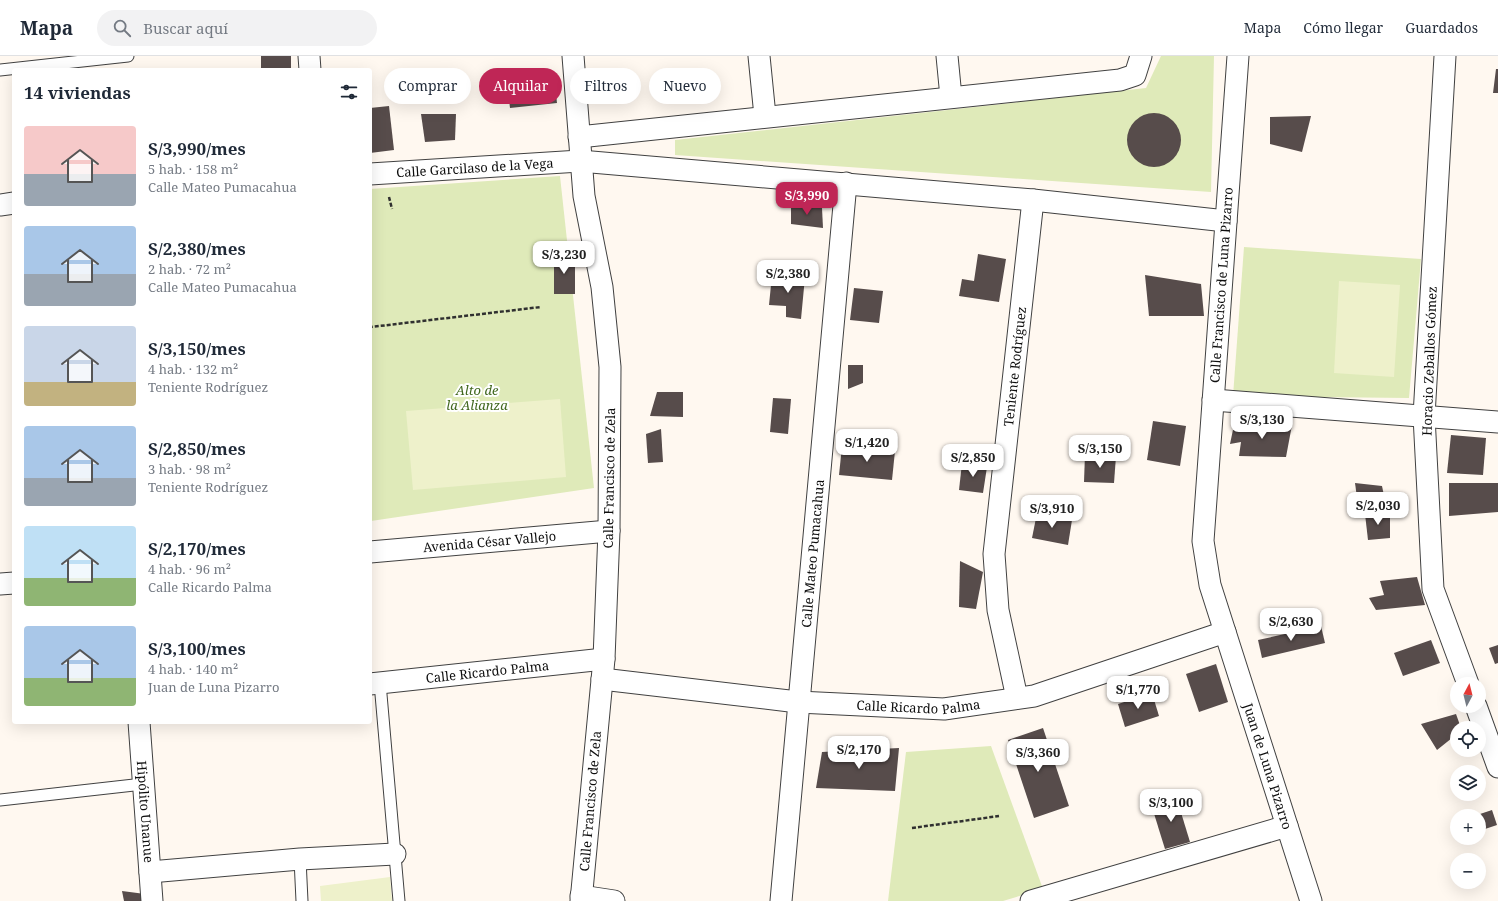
<!DOCTYPE html>
<html lang="es">
<meta charset="utf-8">
<style>
body{margin:0;font-family:"Noto Serif",serif;background:#f2f2f3;color:#1f2937;height:100vh;display:flex;flex-direction:column;font-size:15px;white-space:nowrap}
*{box-sizing:border-box;margin:0}
p{font-size:13px;color:#747a83}
.icon{flex:none;width:22px;height:22px;fill:none;stroke:currentColor;stroke-width:2;stroke-linecap:round;stroke-linejoin:round}
.map{position:relative;flex:1;overflow:hidden}
.panel{position:absolute;left:12px;top:12px;width:360px;height:656px;display:flex;flex-direction:column;background:#fff;border-radius:4px;box-shadow:0 4px 16px #0002}
.panel>*{flex:none}
.hud{position:absolute;left:384px;top:12px;width:380px;height:36px;display:flex;gap:8px}
.needle{width:26px;rotate:7deg}
.buttons{position:absolute;left:1450px;top:621px;display:grid;gap:8px}
.buttons a{display:grid;place-items:center;width:36px;height:36px;border-radius:50%;background:#fff;box-shadow:0 4px 16px #0002;font-size:20px}
.price{position:absolute;translate:-50% -34px;padding:0 9px;border-radius:8px;background:#fff;color:#222;font-size:13px;line-height:26px;filter:drop-shadow(0 1px 2px #0008)}
.price::after{content:'';position:absolute;left:50%;top:24px;width:12px;height:9px;margin-left:-6px;background:inherit;clip-path:polygon(0 0,100% 0,50% 100%)}
.price.selected{background:#bf2656;color:#fff}
ul{padding:0;list-style:none}
li{display:flex;align-items:center;gap:12px;height:100px;padding:0 12px}
li span{display:grid;place-items:center;flex:none;width:112px;height:80px;border-radius:4px;color:#555}
li>.icon{margin-inline-start:auto}
span .icon{width:48px;height:48px;fill:#fffc;stroke-width:1}
li b{font-size:17px}
h2{display:flex;justify-content:space-between;align-items:center;height:48px;padding:0 12px;font-size:17px}
.pill{padding:0 14px;border-radius:18px;background:#fff;box-shadow:0 4px 16px #0002;font-size:14px;line-height:36px}
.pill.selected{background:#bf2656;color:#fff}
header{display:flex;align-items:center;gap:24px;box-sizing:border-box;height:56px;padding:0 20px;background:#fff;border-bottom:1px solid #e0e1e3}
header strong{font-size:19px}
nav{display:flex;gap:22px;margin-inline-start:auto;font-size:14px}
.search{width:280px;height:36px;background:#f2f2f3;display:flex;align-items:center;gap:10px;box-sizing:border-box;padding:0 14px;border-radius:22px;color:#747a83;font-size:15px}
.map>svg:first-child{display:block}
.green{fill:#dfeab9}
.pitch{fill:#eef1cb}
.building{fill:#574c4b}
.lines{fill:none;stroke-linecap:round;stroke-linejoin:round}
.lane-casing{stroke:#414141;stroke-width:13}
.street-casing{stroke:#414141;stroke-width:23}
.path{stroke:#303030;stroke-width:2.5;stroke-dasharray:4 2;stroke-linecap:butt}
.lane{stroke:#fff;stroke-width:11}
.street{stroke:#fff;stroke-width:21}
.labels{text-anchor:middle;stroke-width:4;stroke-linejoin:round;paint-order:stroke}
.street-label{font-size:13px;fill:#0e0e0e;stroke:#fff}
.park-label{font-size:13px;font-style:italic;fill:#40671e;stroke:#fff}
</style>
<header>
<strong>Mapa</strong>
<div class="search"><svg class="icon" aria-label="search" viewBox="0 0 24 24"><circle cx="10" cy="10" r="6"/><path d="M15 15l6 6"/></svg>Buscar aquí</div>
<nav><a>Mapa</a><a>Cómo llegar</a><a>Guardados</a></nav>
</header>
<div class="map">
<svg width="1498" height="845" viewBox="0 0 1498 845">
<rect width="100%" height="100%" fill="#fff8f0"/>
<g class="green">
<path d="M1161,0H1214L1211,136L675,99V84L1146,32Z"/>
<path d="M560,120L594,432L371,465L370,133Z"/>
<path d="M1244,191L1421,203L1409,342L1233,340Z"/>
<path d="M991,690L1043,833L1003,845H888L906,696Z"/>
</g>
<g class="pitch">
<path d="M1339,225L1400,229L1394,321L1334,317Z"/>
<path d="M560,343L566,421L413,434L406,355Z"/>
<path d="M390,821L392,845H321L320,830Z"/>
</g>
<g class="building">
<rect x="261" y="0" width="30" height="14"/>
<path d="M1496,13H1498V37H1493Z"/>
<path d="M554,20L557,47L510,52L507,26Z"/>
<path d="M389,50L394,94L370,97V52Z"/>
<circle cx="1154" cy="84" r="27"/>
<path d="M421,58H456L455,84L425,86Z"/>
<path d="M1311,60L1302,96L1270,88V61Z"/>
<path d="M791,148L822,152L823,172L791,168Z"/>
<path d="M978,198L1006,203L999,246L959,240L962,223L974,225Z"/>
<rect x="554" y="200" width="21" height="38"/>
<path d="M772,219L805,221L801,263L786,261V250L769,249Z"/>
<path d="M1145,219L1201,228L1204,260H1149Z"/>
<path d="M854,232L883,235L879,267L850,264Z"/>
<path d="M848,309H863V327L848,333Z"/>
<path d="M657,336H683V361L650,360Z"/>
<path d="M773,342L791,343L788,378L770,376Z"/>
<path d="M1153,365L1186,370L1180,410L1147,404Z"/>
<path d="M1234,369H1292L1286,401L1239,400L1241,386L1230,388Z"/>
<path d="M661,373L663,406L648,407L646,378Z"/>
<path d="M1451,379L1486,382L1483,419L1447,417Z"/>
<path d="M842,390L895,395L892,424L839,419Z"/>
<path d="M1085,398L1116,400L1114,427L1084,426Z"/>
<path d="M962,407L987,411L983,437L959,434Z"/>
<path d="M1355,427L1382,430L1386,449H1358Z"/>
<path d="M1449,427H1498V456L1449,460Z"/>
<path d="M1390,456V482L1368,484L1365,458Z"/>
<path d="M1037,457L1072,464L1068,489L1032,482Z"/>
<path d="M960,505L983,516L976,553L959,551Z"/>
<path d="M1417,521L1425,549L1376,554L1369,542L1384,539L1380,525Z"/>
<path d="M1321,570L1325,587L1262,602L1258,584Z"/>
<path d="M1431,584L1440,607L1403,620L1394,597Z"/>
<path d="M1498,589V607L1495,608L1489,592Z"/>
<path d="M1216,608L1228,646L1199,656L1186,618Z"/>
<path d="M1152,637L1159,660L1125,671L1118,648Z"/>
<path d="M1456,658L1461,672H1457V678L1437,694L1421,668Z"/>
<path d="M1043,672L1069,750L1034,762L1008,684Z"/>
<path d="M899,692L895,735L816,732L822,696Z"/>
<path d="M1176,740L1190,786L1165,793L1151,748Z"/>
<path d="M1492,754L1497,769L1479,775V760H1474Z"/>
<path d="M122,835L145,838V845H124Z"/>
</g>
<g class="lines">
<g class="lane-casing">
<g id="lane">
<path d="M0,14L128,0"/>
<path d="M380,627L399,845"/>
<path d="M0,744L143,728"/>
<path d="M300,803L302,845"/>
</g>
</g>
<g class="street-casing">
<g id="street">
<path d="M309,0L310,14"/>
<path d="M573,0L584,140L602,231L610,311L609,475L604,603L581,845"/>
<path d="M759,0L765,60"/>
<path d="M947,0L951,41"/>
<path id="s1" d="M1238,0L1203,485L1210,529L1311,845"/>
<path d="M1445,0L1424,360L1433,533L1468,628"/>
<path d="M579,81L1120,24L1135,19L1141,0"/>
<path id="s2" d="M370,118L580,105L1033,144L1226,165"/>
<path d="M0,149L14,147"/>
<path d="M1213,344L1498,366"/>
<path id="s3" d="M370,496L609,475"/>
<path d="M0,528L14,527"/>
<path id="s4" d="M602,623L798,646L944,653L1034,640L1225,576"/>
<path id="s5" d="M370,628L604,603"/>
<path id="s6" d="M1017,642L998,554L994,498L1033,144"/>
<path d="M1476,650L1498,711"/>
<path id="s7" d="M139,666L152,845"/>
<path d="M150,816L300,803L395,798"/>
<path d="M581,840L614,845"/>
<path id="s8" d="M781,845L846,127"/>
<path d="M1031,845L1287,770"/>
</g>
</g>
<g class="path">
<path d="M389,141L392,153"/>
<path d="M370,273L371,271L541,251"/>
<path d="M912,772L999,760"/>
</g>
<use href="#lane" class="lane"/>
<use href="#street" class="street"/>
</g>
<g class="labels">
<g class="street-label">
<text dy="5" stroke="none"><textPath href="#s2" startOffset="105">Calle Garcilaso de la Vega</textPath></text>
<text transform="translate(1221 229) rotate(-86)" y="5">Calle Francisco de Luna Pizarro</text>
<text transform="translate(1429 305) rotate(-88)" y="5">Horacio Zeballos Gómez</text>
<text dy="5" stroke="none"><textPath href="#s6" startOffset="335">Teniente Rodríguez</textPath></text>
<text transform="translate(609 422) rotate(-89)" y="5">Calle Francisco de Zela</text>
<text dy="5" stroke="none"><textPath href="#s3" startOffset="120">Avenida César Vallejo</textPath></text>
<text dy="5" stroke="none"><textPath href="#s8" startOffset="349">Calle Mateo Pumacahua</textPath></text>
<text dy="5" stroke="none"><textPath href="#s5" startOffset="118">Calle Ricardo Palma</textPath></text>
<text dy="5" stroke="none"><textPath href="#s4" startOffset="318">Calle Ricardo Palma</textPath></text>
<text dy="5" stroke="none"><textPath href="#s1" startOffset="721">Juan de Luna Pizarro</textPath></text>
<text transform="translate(590 745) rotate(-85)" y="5">Calle Francisco de Zela</text>
<text dy="5" stroke="none"><textPath href="#s7" startOffset="90">Hipólito Unanue</textPath></text>
</g>
<g class="park-label">
<text x="477" y="339">Alto de<tspan x="477" dy="15">la Alianza</tspan></text>
</g>
</g>
</svg>
<div class="buttons">
<a><svg class="needle" viewBox="-14 -14 28 28"><path d="M0-13l5 13h-10z" fill="#e53935"/><path d="M0 13l5-13h-10z" fill="#747a83"/></svg></a>
<a><svg class="icon" aria-label="locate" viewBox="0 0 24 24"><circle cx="12" cy="12" r="6"/><path d="M12 2v4M12 18v4M2 12h4M18 12h4"/></svg></a>
<a><svg class="icon" aria-label="layers" viewBox="0 0 24 24"><path d="M12 4l9 5-9 5-9-5zM3 14l9 5 9-5"/></svg></a>
<a>+</a>
<a>−</a>
</div>
<b class="price selected" style="left:807px;top:160px">S/3,990</b>
<b class="price" style="left:564px;top:219px">S/3,230</b>
<b class="price" style="left:788px;top:238px">S/2,380</b>
<b class="price" style="left:1262px;top:384px">S/3,130</b>
<b class="price" style="left:867px;top:407px">S/1,420</b>
<b class="price" style="left:1100px;top:413px">S/3,150</b>
<b class="price" style="left:973px;top:422px">S/2,850</b>
<b class="price" style="left:1378px;top:470px">S/2,030</b>
<b class="price" style="left:1052px;top:473px">S/3,910</b>
<b class="price" style="left:1291px;top:586px">S/2,630</b>
<b class="price" style="left:1138px;top:654px">S/1,770</b>
<b class="price" style="left:859px;top:714px">S/2,170</b>
<b class="price" style="left:1038px;top:717px">S/3,360</b>
<b class="price" style="left:1171px;top:767px">S/3,100</b>
<div class="hud">
<a class="pill">Comprar</a>
<a class="pill selected">Alquilar</a>
<a class="pill">Filtros</a>
<a class="pill">Nuevo</a>
</div>
<section class="panel">
<h2>14 viviendas<svg class="icon" aria-label="filters" viewBox="0 0 24 24"><path d="M4 7h16M4 17h16"/><circle cx="9" cy="7" r="2"/><circle cx="15" cy="17" r="2"/></svg></h2>
<ul>
<li><span style="background:linear-gradient(#f6c9c9 60%,#9aa5b1 0)"><svg class="icon" aria-label="home" viewBox="0 0 24 24"><path d="M3 11l9-7 9 7M6 9v11h12V9"/></svg></span><div><b>S/3,990/mes</b><p>5 hab. · 158 m²</p><p>Calle Mateo Pumacahua</p></div></li>
<li><span style="background:linear-gradient(#a9c7e8 60%,#9aa5b1 0)"><svg class="icon" aria-label="home" viewBox="0 0 24 24"><path d="M3 11l9-7 9 7M6 9v11h12V9"/></svg></span><div><b>S/2,380/mes</b><p>2 hab. · 72 m²</p><p>Calle Mateo Pumacahua</p></div></li>
<li><span style="background:linear-gradient(#c9d6e8 70%,#c2b280 0)"><svg class="icon" aria-label="home" viewBox="0 0 24 24"><path d="M3 11l9-7 9 7M6 9v11h12V9"/></svg></span><div><b>S/3,150/mes</b><p>4 hab. · 132 m²</p><p>Teniente Rodríguez</p></div></li>
<li><span style="background:linear-gradient(#a9c7e8 65%,#9aa5b1 0)"><svg class="icon" aria-label="home" viewBox="0 0 24 24"><path d="M3 11l9-7 9 7M6 9v11h12V9"/></svg></span><div><b>S/2,850/mes</b><p>3 hab. · 98 m²</p><p>Teniente Rodríguez</p></div></li>
<li><span style="background:linear-gradient(#bfe0f5 65%,#8fb573 0)"><svg class="icon" aria-label="home" viewBox="0 0 24 24"><path d="M3 11l9-7 9 7M6 9v11h12V9"/></svg></span><div><b>S/2,170/mes</b><p>4 hab. · 96 m²</p><p>Calle Ricardo Palma</p></div></li>
<li><span style="background:linear-gradient(#a9c7e8 65%,#8fb573 0)"><svg class="icon" aria-label="home" viewBox="0 0 24 24"><path d="M3 11l9-7 9 7M6 9v11h12V9"/></svg></span><div><b>S/3,100/mes</b><p>4 hab. · 140 m²</p><p>Juan de Luna Pizarro</p></div></li>
</ul>
</section>
</div>
